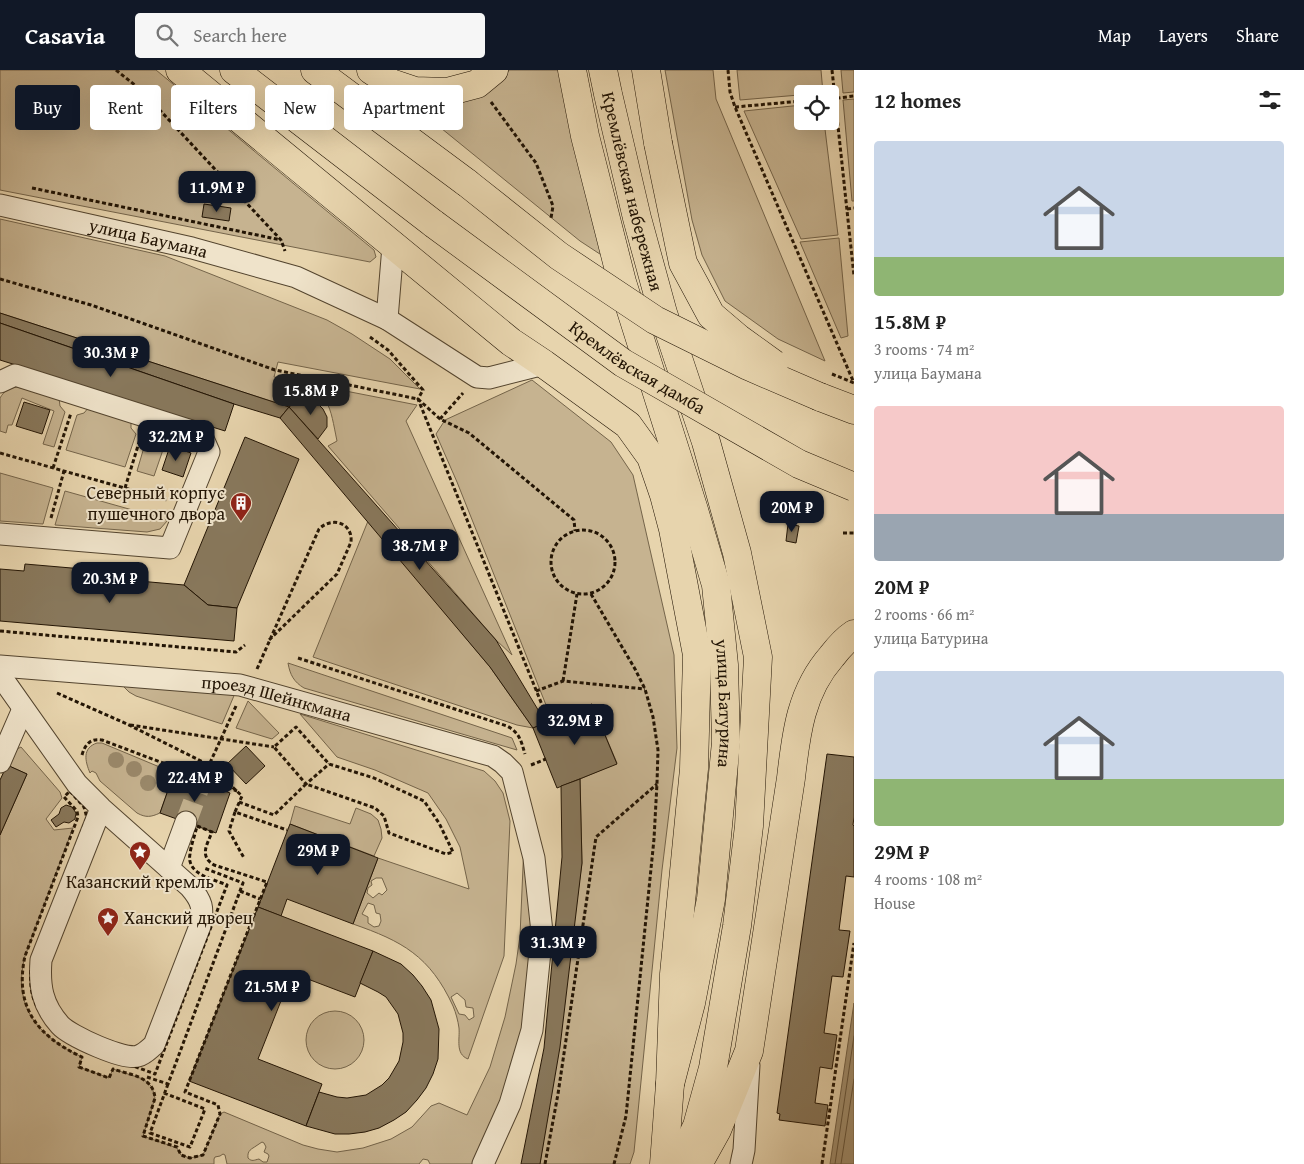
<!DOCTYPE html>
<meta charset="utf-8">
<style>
body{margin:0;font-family:"Gentium Book Plus",serif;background:#f6f6f6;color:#222;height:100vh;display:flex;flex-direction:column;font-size:19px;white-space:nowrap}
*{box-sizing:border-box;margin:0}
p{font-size:16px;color:#767676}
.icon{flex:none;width:28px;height:28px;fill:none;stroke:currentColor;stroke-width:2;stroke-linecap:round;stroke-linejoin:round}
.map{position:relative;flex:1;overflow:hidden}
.panel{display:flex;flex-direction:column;background:#fff;width:450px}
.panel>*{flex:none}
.guide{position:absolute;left:15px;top:15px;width:475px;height:45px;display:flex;gap:10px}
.controls{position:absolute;left:794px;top:15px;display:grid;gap:10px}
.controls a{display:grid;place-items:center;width:45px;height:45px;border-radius:5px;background:#fff;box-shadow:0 5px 20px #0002;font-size:25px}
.price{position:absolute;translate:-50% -42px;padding:0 11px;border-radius:10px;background:#111827;color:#fff;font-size:16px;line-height:32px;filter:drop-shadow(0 1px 2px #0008)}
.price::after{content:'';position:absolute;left:50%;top:30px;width:15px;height:11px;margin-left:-8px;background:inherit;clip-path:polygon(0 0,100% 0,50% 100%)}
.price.current{background:#222;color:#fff}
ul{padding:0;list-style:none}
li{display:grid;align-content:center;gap:10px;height:265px;padding:0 20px}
li span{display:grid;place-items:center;height:155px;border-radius:5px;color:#555}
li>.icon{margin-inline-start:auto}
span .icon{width:90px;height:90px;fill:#fffc;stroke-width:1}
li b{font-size:21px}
h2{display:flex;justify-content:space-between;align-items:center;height:60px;padding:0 20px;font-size:21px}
.chip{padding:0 18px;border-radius:5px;background:#fff;box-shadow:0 5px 20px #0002;font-size:18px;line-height:45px}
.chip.current{background:#111827;color:#fff}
header{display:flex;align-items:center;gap:30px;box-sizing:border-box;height:70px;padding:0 25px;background:#111827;color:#fff}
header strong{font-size:24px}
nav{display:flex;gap:28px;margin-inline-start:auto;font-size:18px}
.search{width:350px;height:45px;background:#f6f6f6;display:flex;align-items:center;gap:12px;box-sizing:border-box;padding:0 18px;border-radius:5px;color:#767676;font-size:19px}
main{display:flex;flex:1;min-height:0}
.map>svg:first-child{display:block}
.green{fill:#c6b390;stroke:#74644a;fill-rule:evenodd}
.water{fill:#a49374;stroke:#706047}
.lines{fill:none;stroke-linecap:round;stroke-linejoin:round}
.shore{stroke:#63543c;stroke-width:1}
.building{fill:#88785c;stroke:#221404}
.minor-tunnel{stroke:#c0ae8b;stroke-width:21;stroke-dasharray:21 11;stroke-linecap:butt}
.minor-casing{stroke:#53442e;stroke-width:23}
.major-casing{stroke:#221404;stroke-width:29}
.path{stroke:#221404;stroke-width:3;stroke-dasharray:4 2.5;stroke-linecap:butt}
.minor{stroke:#efe3ca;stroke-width:21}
.major{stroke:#e7d4ad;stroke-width:28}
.major-bridge-casing{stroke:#221404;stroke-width:29;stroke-linecap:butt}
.path-bridge{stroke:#221404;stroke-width:3;stroke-dasharray:4 2.5;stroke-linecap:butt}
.major-bridge{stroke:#e7d4ad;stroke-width:28}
.tree{fill:#9a896b}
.labels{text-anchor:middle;stroke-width:4;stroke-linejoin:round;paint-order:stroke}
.street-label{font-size:18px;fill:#221404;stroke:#efe3ca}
.poi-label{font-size:18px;fill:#221404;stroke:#efe3ca;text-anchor:end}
</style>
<header>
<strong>Casavia</strong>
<div class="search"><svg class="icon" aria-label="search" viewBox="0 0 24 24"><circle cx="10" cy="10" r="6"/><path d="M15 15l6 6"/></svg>Search here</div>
<nav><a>Map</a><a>Layers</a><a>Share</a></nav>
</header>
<main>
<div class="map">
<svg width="854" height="1094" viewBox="0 0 854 1094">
<rect width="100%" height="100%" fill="#e7d4ad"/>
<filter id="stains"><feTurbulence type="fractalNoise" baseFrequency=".004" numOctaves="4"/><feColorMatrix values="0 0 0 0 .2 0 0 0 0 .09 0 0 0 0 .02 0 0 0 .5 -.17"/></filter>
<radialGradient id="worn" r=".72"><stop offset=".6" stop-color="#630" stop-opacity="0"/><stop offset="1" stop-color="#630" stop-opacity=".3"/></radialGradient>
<g class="green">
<path d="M0,0H156L374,180L376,187L370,192L0,120Z"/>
<path d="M509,0H566L609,190L580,171L388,15L507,3Z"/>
<path d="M665,0H713L716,29L825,291L778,269L725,231L702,185L692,150Z"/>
<path d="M737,0H821L823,23L740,30Z"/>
<path d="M841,0H854V22L843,23Z"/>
<path d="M854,29V131H852L843,30Z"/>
<path d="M802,35V51H824L838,165L801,169L744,41Z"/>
<path d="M0,149L165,186L327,250L352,264L390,289L420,319L278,292L274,307L417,335L406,351L512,585L496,570L328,376L337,371C330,338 330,315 290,319L289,337L0,243Z"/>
<path d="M839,168L848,266L841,268L800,172Z"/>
<path d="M532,310L611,372L633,405L674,585L677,678L662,800L634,1082L630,1094H540L582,793L580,709L617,693L592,634L552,650L457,412L436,364L445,350Z"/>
<path d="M17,317L59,328L60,336L65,342L54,377L43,374L54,341L22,328L12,355H8L6,363L0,361V328C4,321 9,318 17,317Z"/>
<path d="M89,337L131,350V358L136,364L125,397L66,380L77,345L84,343Z"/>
<path d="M160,359L191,370L194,375L195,380L166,371L154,406L137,401L147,367L155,365Z"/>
<path d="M0,403L53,418L43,454L0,451Z"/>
<path d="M65,421L168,450L160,459L147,462L55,455Z"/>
<path d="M368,451L490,597L533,658L517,655L313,587Z"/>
<path d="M288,593L512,668L517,680L304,618C294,612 290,605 288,593Z"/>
<path d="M123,616L236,621L222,654L136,626L129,622Z"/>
<path d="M248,631L279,663L272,669L236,658Z"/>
<path d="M300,644L484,701L495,711L503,723L510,751L504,886L468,989C455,984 460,969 459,958C458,951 456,943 453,936C430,886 402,871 353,854L378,788L469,819L460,777L446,749L428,723L375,700L337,687ZM376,808H382L387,820L382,825L379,823L373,828L367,823L368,818L372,815L371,811ZM368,833L374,835L376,843L380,844L381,851L379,856L374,857L368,853V847L362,844ZM457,923L465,930L466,937L473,938L474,947L469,950L465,945L459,944L451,927Z"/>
<path d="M97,673H102L174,703L160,743C151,747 146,748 137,743L100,711L96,703L92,701L90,703C85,691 82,678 97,673Z"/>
<path d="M21,677L60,722L62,728L46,749L54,760L73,758L25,886C22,898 20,912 23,925C28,955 56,975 82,987L79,997L109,1008L113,999L143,1009L148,1013L152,1017L155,1028L143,1066L177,1078L181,1085L190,1088L203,1085L220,1044L224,1042L303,1075L318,1079L337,1082L363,1078L391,1069L412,1057L431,1036L439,1033L467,1045L490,997L505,947L516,894L520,866L524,774L531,848V866L522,957L496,1046L474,1094H430L428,1090L423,1089L419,1094H227L225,1085L223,1084L220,1086L215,1087L214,1089V1094H0V765L27,704L7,695L15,680ZM262,1072L264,1073L266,1077L264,1082L268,1084L269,1086L267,1092H263L259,1089C254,1090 252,1092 248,1088C247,1080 252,1079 256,1076C258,1075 260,1073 262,1072Z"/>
<path d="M295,736L350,754L356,738L371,744L378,750L381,759L382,768L374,786L290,754Z"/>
<circle cx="335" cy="970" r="29"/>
</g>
<path class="water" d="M854,933V1094H830Z"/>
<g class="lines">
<g class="shore">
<path d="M835,1094L854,966"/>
<path d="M841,1094L854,1009"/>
</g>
</g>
<g class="building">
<path d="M204,134L231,138L229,151L202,147Z"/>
<path d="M0,243L289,337L280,348L234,334L0,253Z"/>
<path d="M0,253L234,334L225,361L0,290Z"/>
<path d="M299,329L308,330L317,333L323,339L327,347V357L318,369L289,337Z"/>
<path d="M24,332L50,340L42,364L16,356Z"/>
<path d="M289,337L496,570L546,653L533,658L490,597L280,348Z"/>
<path d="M245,367L299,389L237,538L208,535L184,515Z"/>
<path d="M170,376L191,383L183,407L162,400Z"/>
<path d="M788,454L799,456L796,473L786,471Z"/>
<path d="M25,494L83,499L82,506L184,515L208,535L237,538L234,571L0,551V499L24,501Z"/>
<path d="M592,634L617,694L557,718L533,658Z"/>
<path d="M246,676L265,696L246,714L227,694Z"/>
<path d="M827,684L854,687V747L853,755L854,756V807L846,806L839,860L850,861L843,907L832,906L824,963L837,965L832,999L820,997L815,1033L828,1035L825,1056L779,1050L780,1044L777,1043Z"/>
<path d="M7,695L27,704L0,765V710Z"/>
<path d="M174,703L230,723L216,763L160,743Z"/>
<path d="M580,709L582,793L560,977L540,1094H521L544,978L562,787L561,716Z"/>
<path d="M66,735L72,737L76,743L75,749L69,753L64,752L56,757L51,750L59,744L61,738Z"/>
<path d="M290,754L378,788L353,854L287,829L281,846L258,837Z"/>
<path d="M258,837L373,881L355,927L292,903L258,989L322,1014L306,1056L189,1011Z"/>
<path d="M373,881L401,894L413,905L422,916L431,930L439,959L438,989L433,1004L426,1018L417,1030L406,1042L394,1050L379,1058L365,1062L349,1064H335L306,1056L319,1022L337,1027L347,1028L366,1025L382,1015L389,1008L399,991L403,972V963L398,944L386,927L378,922L360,913Z"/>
</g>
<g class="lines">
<path class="minor-tunnel" d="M186,752L201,712"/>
<g class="minor-casing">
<g id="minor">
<path id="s1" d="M0,135L192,178L296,207L387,249"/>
<path d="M393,176L387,249L477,307L489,308L544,294"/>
<path d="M0,312L15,305L201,364L209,382L170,478L0,464"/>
<path id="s2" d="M0,596L240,615L493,686L503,693L512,702L534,788L542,862L532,960L510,1034L483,1094"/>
<path d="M0,605L77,714L101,738L190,817C202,831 204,838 200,856L154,975C149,979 145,984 138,986C125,991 70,966 60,955C42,935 39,916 41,890L101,738"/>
<path d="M0,692L23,639"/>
<path d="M169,798L186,752"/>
<path d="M741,1094L744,1080L749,995"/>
</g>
</g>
<g class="major-casing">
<g id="major">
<path d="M180,0L511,272L544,294L628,355L651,387L664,425L673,459L697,585L694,699L674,904L670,1014"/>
<path d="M234,0L434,154"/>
<path d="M315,0L467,113"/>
<path d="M371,0L391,13L415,21L447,22L477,14L494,0"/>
<path id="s3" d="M572,0L585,66L622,212L694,440L716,515L724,595L726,672L711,829L691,933L670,1014L664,1094"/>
<path id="s4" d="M603,0L608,24L637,148L663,243L706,372L737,483L758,587L749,756L737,856L713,998L697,1056L679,1094"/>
<path d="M646,0L658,73"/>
<path d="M820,327L854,340"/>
<path d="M695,1094L702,1087L717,1060L749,981L791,708C796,663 801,621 832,586C839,577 845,570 854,564"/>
</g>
</g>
<g class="path">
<path d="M116,0L141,20L281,170L285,181"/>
<path d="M728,0L730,22L735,37L854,313"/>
<path d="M832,0L854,206"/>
<path d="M830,29L854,26"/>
<path d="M491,32L536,93L553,136L551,148"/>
<path d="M735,37L802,31"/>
<path d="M32,118L281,170"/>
<path d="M847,139L854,138"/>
<path d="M0,209L91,235L275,300L418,329L440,349L469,363L574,450L575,461"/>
<path d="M370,267L388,280L423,320L418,329L549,652"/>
<path d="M440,349L463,323"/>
<path d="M0,383L167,430"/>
<path d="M53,398L71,343"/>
<path d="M125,418L141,366"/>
<path d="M51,448L64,401"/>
<circle cx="583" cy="492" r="32"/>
<path d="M843,463H854"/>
<path d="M591,524L635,599L645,619L653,647L658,680L657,713L654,769L626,1046L614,1094"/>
<path d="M0,561L236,582L245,575"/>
<path d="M298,588L507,656C520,663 521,671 525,684"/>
<path d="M257,599L319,459C332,446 353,453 351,472L337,504L268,571"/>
<path d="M563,611L577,524"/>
<path d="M536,621L563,611L645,619"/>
<path d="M57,623L127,654L209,695L201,712"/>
<path d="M236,636L209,695L242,726L235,742L287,760"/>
<path d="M130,655L274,677"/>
<path d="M82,685C85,674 91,668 102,670L237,721"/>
<path d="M531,695L546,689"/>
<path d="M70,721L84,737L87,748L33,889C27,916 32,936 51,956C58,964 65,971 75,975C83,979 92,981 100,984C118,991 137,997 155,1004L227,815C213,809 186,804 190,784C191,775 195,765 197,756L212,762C207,775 199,786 214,795L267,812L185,1022L218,1035L220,1044L203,1085L190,1088L181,1085L177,1077L143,1066L155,1028C153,1006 130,1005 113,999L109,1008L79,997L82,987C37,966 14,937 25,886L78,747L77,741L64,727Z"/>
<path d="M239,732L274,745L306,714L375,738L384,746L389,763L446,784L453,782L439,753L424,731L374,708L329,694L296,657L274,677L306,714L329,694"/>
<path d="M235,742L229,761L244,788"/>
<path d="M240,821L260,829"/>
<path d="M147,1007L168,1014L243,813L204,798"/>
<path d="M164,1023L205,1039L190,1077L150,1063L168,1014"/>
<path d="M545,1094L558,1024L596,767L657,714"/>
<path d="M822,1094L854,873"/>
</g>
<use href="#minor" class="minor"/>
<use href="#major" class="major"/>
<g class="major-bridge-casing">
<g id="major-bridge">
<path d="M658,73L683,193L696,217L711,245L738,268L774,294"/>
<path d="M467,113L559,186L655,250L748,296L820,327"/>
<path id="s5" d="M434,154L623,293L799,394L854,417"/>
</g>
</g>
<path class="path-bridge" d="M832,304L854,313"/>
<use href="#major-bridge" class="major-bridge"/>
</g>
<g class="tree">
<circle cx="116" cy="690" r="8"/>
<circle cx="134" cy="699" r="8"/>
<circle cx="163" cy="706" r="8"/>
<circle cx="148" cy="713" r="8"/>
</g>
<defs>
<g id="building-pin" transform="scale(1.125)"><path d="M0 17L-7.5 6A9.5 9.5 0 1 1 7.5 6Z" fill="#8f2418" stroke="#efe3ca"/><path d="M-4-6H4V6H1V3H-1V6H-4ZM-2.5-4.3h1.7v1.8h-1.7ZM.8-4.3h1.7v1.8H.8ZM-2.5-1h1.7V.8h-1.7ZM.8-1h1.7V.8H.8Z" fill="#fff"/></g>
<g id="sight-pin" transform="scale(1.125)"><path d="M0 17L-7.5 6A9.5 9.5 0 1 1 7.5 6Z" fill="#8f2418" stroke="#efe3ca"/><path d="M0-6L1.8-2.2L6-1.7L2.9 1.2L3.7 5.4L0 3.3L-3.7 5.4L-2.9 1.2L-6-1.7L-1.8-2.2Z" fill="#fff"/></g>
</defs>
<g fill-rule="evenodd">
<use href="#building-pin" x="241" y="433"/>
<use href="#sight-pin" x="140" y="782"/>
<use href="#sight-pin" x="108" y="848"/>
</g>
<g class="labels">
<g class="street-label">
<text dy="6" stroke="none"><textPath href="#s4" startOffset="125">Кремлёвская набережная</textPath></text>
<text dy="6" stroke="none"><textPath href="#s1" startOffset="152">улица Баумана</textPath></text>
<text dy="6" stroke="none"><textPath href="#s5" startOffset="249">Кремлёвская дамба</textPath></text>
<text dy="6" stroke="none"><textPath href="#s2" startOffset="279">проезд Шейнкмана</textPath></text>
<text dy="6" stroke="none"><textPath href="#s3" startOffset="654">улица Батурина</textPath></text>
</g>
<g class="poi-label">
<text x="225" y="429">Северный корпус<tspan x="225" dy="21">пушечного двора</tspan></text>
<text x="140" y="818" text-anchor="middle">Казанский кремль</text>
<text x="124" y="854" text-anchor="start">Ханский дворец</text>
</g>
</g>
<rect width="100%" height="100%" filter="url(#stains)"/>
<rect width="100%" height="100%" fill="url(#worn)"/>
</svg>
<div class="controls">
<a><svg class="icon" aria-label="locate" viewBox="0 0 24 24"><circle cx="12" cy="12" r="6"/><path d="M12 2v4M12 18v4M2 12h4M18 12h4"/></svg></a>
</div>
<b class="price" style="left:217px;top:143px">11.9M ₽</b>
<b class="price" style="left:111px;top:308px">30.3M ₽</b>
<b class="price current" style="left:311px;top:346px">15.8M ₽</b>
<b class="price" style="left:176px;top:392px">32.2M ₽</b>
<b class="price" style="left:792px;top:463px">20M ₽</b>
<b class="price" style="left:420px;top:501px">38.7M ₽</b>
<b class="price" style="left:110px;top:534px">20.3M ₽</b>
<b class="price" style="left:575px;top:676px">32.9M ₽</b>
<b class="price" style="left:195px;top:733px">22.4M ₽</b>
<b class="price" style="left:318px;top:806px">29M ₽</b>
<b class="price" style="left:558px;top:898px">31.3M ₽</b>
<b class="price" style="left:272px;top:942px">21.5M ₽</b>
<div class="guide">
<a class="chip current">Buy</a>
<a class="chip">Rent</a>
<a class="chip">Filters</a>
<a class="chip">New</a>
<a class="chip">Apartment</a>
</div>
</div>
<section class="panel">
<h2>12 homes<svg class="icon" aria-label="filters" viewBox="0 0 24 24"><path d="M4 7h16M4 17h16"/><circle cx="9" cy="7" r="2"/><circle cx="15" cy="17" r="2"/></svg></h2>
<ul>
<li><span style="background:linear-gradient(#c9d6e8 75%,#8fb573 0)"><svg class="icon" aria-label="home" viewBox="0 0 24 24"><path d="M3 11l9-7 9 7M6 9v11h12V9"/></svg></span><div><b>15.8M ₽</b><p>3 rooms · 74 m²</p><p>улица Баумана</p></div></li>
<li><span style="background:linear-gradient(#f6c9c9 70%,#9aa5b1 0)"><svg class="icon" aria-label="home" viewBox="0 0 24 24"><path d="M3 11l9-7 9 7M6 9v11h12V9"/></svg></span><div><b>20M ₽</b><p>2 rooms · 66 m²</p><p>улица Батурина</p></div></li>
<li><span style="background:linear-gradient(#c9d6e8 70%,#8fb573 0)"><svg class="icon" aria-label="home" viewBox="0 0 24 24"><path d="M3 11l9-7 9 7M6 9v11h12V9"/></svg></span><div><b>29M ₽</b><p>4 rooms · 108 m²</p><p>House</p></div></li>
</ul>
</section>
</main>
